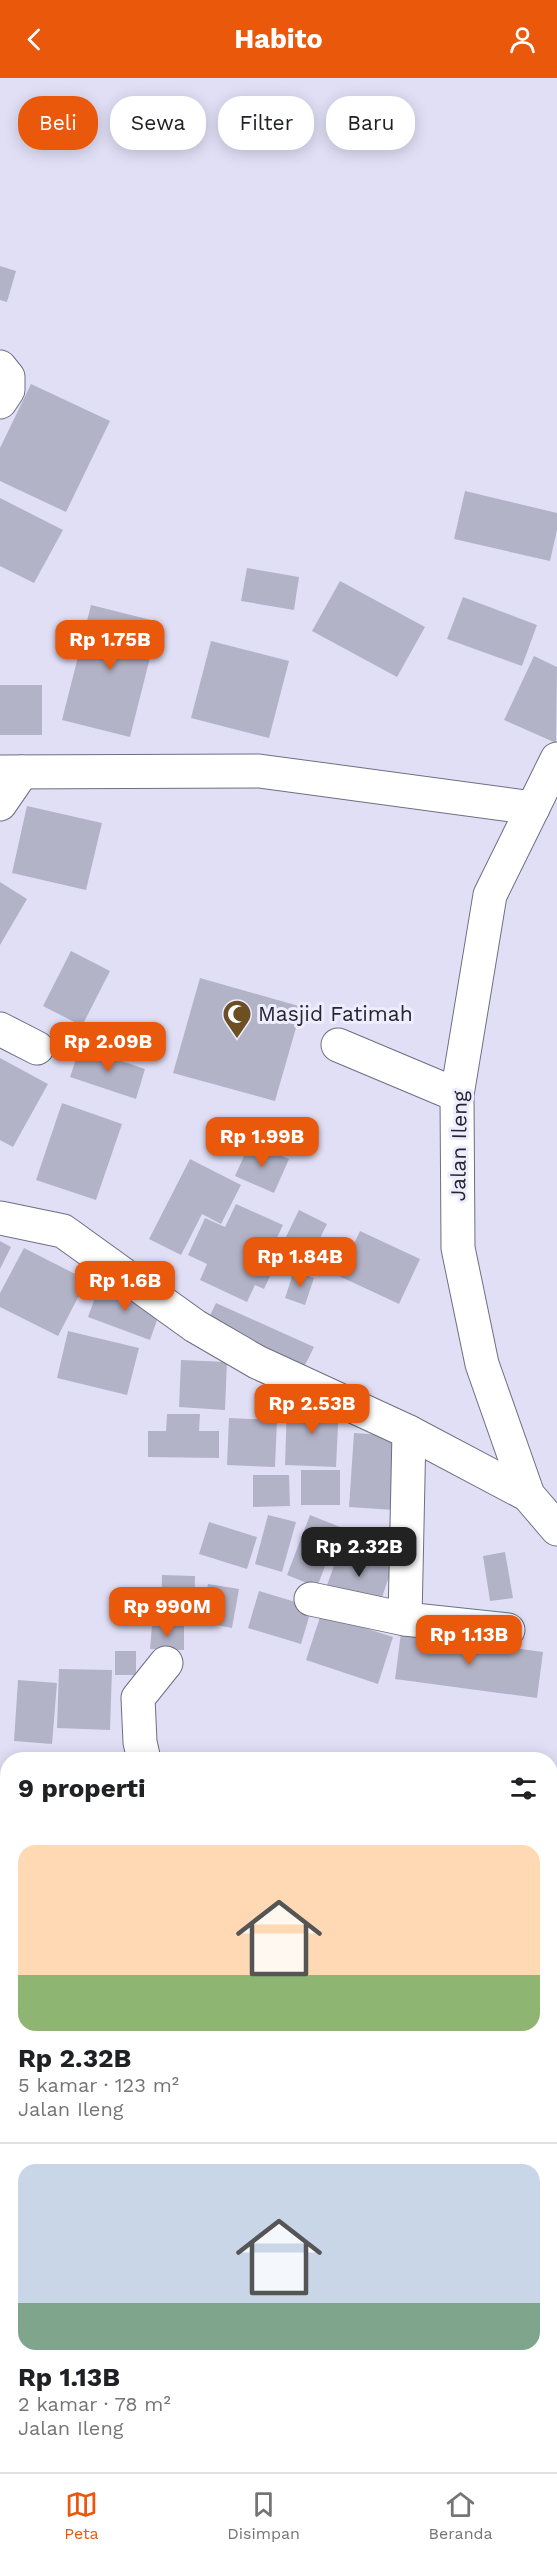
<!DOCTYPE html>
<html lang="id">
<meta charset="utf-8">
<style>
body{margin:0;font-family:"Work Sans",sans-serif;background:#f2f2f2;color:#202124;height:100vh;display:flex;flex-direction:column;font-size:22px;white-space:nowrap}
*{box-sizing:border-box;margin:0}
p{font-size:20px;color:#757577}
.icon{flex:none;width:33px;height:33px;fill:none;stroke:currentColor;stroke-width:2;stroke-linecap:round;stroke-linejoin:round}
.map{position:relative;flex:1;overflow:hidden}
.side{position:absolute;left:0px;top:1674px;width:558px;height:720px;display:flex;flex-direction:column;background:#fff;border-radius:24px 24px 0 0;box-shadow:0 3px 15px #0003}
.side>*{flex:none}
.guide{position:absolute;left:18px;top:18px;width:522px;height:54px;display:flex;gap:12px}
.price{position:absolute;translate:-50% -51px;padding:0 14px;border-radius:12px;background:#ea580c;color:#fff;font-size:20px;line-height:39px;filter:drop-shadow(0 2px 3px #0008)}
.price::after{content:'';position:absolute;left:50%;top:36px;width:18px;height:14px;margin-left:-9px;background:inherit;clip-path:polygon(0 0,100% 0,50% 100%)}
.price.selected{background:#222;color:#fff}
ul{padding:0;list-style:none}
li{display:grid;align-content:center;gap:12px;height:318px;padding:0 18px}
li+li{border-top:2px solid #e0e0e0}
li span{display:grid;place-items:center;height:186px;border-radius:18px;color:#555}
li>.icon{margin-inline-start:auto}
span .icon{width:108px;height:108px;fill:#fffc;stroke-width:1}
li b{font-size:26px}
h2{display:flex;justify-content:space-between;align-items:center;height:72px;padding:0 18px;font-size:26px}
.pill{padding:0 21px;border-radius:24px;background:#fff;box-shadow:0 3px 15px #0003;font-size:21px;line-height:54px}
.pill.selected{background:#ea580c;color:#fff}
header{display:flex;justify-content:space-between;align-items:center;height:78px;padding:0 18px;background:#ea580c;color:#fff;font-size:27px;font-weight:700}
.menu{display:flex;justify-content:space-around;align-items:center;height:84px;border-top:2px solid #e0e0e0;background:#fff;font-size:16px;color:#757577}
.menu a{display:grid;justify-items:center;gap:3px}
.menu .selected{color:#ea580c}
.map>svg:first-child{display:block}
.building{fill:#b3b3c8}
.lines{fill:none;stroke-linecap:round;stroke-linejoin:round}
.minor-casing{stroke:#6f6e82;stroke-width:35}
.minor{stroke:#fff;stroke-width:33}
.labels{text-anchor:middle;stroke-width:6;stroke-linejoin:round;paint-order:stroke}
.poi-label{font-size:21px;fill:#26262e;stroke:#ededff;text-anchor:start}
.street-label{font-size:21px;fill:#26262e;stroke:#ededff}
</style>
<header><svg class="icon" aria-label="back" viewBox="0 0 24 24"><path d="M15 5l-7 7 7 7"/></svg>Habito<svg class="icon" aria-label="person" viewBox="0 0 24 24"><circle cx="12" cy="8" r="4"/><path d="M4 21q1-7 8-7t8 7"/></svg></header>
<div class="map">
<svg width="557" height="2394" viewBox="0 0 557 2394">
<rect width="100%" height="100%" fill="#e0dff6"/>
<g class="building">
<path d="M0,188L16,193L7,224L0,222Z"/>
<path d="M31,306L110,343L66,434L0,403V370Z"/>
<path d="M465,413L557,435V452L550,483L454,461Z"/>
<path d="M0,420L63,452L34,505L0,488Z"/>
<path d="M247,490L299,499L294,532L241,523Z"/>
<path d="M340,503L425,549L397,599L312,553Z"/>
<path d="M463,519L537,547L522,588L447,561Z"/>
<path d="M91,527L159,544L130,659L62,642Z"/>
<path d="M211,563L289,583L269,660L191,640Z"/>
<path d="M534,578L557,589L556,665L504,642Z"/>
<rect x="0" y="607" width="42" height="50"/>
<path d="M27,728L102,745L86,812L12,795Z"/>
<path d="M0,804L27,821L0,867Z"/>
<path d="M71,873L110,893L82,948L43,928Z"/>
<path d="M200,900L302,929L275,1023L173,995Z"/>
<path d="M80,969L145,991L136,1021L70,999Z"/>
<path d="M0,980L48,1006L13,1069L0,1062Z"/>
<path d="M62,1025L122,1046L96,1122L36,1102Z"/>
<path d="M250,1065L289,1081L274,1115L235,1098Z"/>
<path d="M190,1081L241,1107L221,1146L202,1136L181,1177L149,1161Z"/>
<path d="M236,1126L283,1147L272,1170L281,1174L264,1211L255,1207L247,1224L200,1202L207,1186L188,1177L205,1140L225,1149Z"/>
<path d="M299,1132L327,1146L312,1176L284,1163Z"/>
<path d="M360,1153L420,1181L399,1226L339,1198Z"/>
<path d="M0,1163L11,1169L0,1191Z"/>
<path d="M24,1170L87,1202L58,1258L0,1229V1215Z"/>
<path d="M294,1193L314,1200L305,1227L285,1220Z"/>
<path d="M100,1206L162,1228L150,1262L88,1239Z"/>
<path d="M216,1225L314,1269L303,1291L205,1248Z"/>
<path d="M68,1253L139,1270L127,1317L57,1300Z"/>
<path d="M181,1282L227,1284L225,1332L179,1329Z"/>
<path d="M287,1326L339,1327L336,1389L285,1387Z"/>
<path d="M167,1336H200L199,1353H219V1380L148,1379V1353H166Z"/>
<path d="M229,1340L277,1342L275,1389L227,1387Z"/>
<path d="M354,1355L398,1358L394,1432L349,1429Z"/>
<rect x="301" y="1392" width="39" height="35"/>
<path d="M253,1397H289L290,1428L253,1429Z"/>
<path d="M268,1437L296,1444L282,1494L255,1486Z"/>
<path d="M310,1437L340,1449L317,1509L287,1497Z"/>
<path d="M209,1444L257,1459L247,1491L199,1476Z"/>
<path d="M340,1471L392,1490L379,1528L326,1510Z"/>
<path d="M505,1474L513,1520L490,1523L483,1478Z"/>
<path d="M162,1497L195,1498L194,1544H161Z"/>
<path d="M208,1506L239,1511L232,1550L201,1544Z"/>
<path d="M259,1513L312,1529L301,1566L248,1550Z"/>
<path d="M321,1536L393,1559L378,1606L306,1582Z"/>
<path d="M152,1547L184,1548V1572L150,1571Z"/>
<path d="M401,1555L543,1574L537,1620L395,1601Z"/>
<rect x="115" y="1573" width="21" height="24"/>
<path d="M59,1591L112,1592L110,1652L57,1650Z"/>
<path d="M18,1602L57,1605L52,1666L14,1663Z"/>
<rect x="550" y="1780" width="7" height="56"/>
<path d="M557,1861V1883H550V1862Z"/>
<path d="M4,1888H8V1911H6Z"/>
<path d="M0,1947L8,1992V1998L0,1999Z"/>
<path d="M0,2016H7L8,2040H0Z"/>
<path d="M554,2050H557V2112L550,2111V2080Z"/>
<rect x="0" y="2052" width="8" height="32"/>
<rect x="0" y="2120" width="8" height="41"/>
<path d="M550,2123L557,2124V2175L550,2174Z"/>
<rect x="550" y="2186" width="7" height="33"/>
<rect x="0" y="2187" width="8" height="75"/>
<path d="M0,2351L8,2352V2383L0,2381Z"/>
<path d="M120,2386H194L192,2394H118Z"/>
</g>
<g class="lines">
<g class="minor-casing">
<g id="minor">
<path d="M0,289L8,299V312L0,324"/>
<path d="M557,681L490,817L457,1017L458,1170L482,1286L528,1417L557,1451"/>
<path d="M0,694L259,693L533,730"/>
<path d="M0,726L22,694"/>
<path d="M0,951L37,970"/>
<path d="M338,967L457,1017"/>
<path d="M0,1140L63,1153L195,1248L257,1284L409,1354L528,1417"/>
<path d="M311,1521L405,1541L508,1552"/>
<path d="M405,1541L409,1354"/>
<path d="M144,1682L140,1664L138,1620L166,1585"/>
<path d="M550,1745H557"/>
<path d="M550,1896H557"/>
<path d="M550,1985L557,1962"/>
<path d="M0,2098H8"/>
<path d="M0,2291H8"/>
<path d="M279,2386L288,2394"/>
<path d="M3,2394C11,2387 21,2391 30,2394"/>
<path d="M95,2394L100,2386"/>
<path d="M408,2394L410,2386"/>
</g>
</g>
<use href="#minor" class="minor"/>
</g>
<defs>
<g id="mosque-pin" transform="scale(1.5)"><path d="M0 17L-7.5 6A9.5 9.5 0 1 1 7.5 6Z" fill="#6c5023" stroke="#ededff"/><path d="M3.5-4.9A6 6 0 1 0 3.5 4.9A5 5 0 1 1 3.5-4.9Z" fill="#fff"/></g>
</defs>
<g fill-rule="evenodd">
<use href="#mosque-pin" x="237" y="936"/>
</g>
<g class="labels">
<g class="poi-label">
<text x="258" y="943">Masjid Fatimah</text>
</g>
<g class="street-label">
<text transform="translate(459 1068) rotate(-89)" y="7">Jalan Ileng</text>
</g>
</g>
</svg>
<b class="price" style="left:110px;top:593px">Rp 1.75B</b>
<b class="price" style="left:108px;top:995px">Rp 2.09B</b>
<b class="price" style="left:262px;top:1090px">Rp 1.99B</b>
<b class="price" style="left:300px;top:1210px">Rp 1.84B</b>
<b class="price" style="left:125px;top:1234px">Rp 1.6B</b>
<b class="price" style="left:312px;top:1357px">Rp 2.53B</b>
<b class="price selected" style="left:359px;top:1500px">Rp 2.32B</b>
<b class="price" style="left:167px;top:1560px">Rp 990M</b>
<b class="price" style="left:469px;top:1588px">Rp 1.13B</b>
<div class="guide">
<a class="pill selected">Beli</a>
<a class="pill">Sewa</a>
<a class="pill">Filter</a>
<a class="pill">Baru</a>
</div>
<section class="side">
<h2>9 properti<svg class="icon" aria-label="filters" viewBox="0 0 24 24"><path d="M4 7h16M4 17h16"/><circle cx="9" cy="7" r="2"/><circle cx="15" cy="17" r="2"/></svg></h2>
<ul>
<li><span style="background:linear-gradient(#ffd9b3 70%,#8fb573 0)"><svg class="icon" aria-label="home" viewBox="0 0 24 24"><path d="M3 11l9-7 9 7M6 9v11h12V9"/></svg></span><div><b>Rp 2.32B</b><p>5 kamar · 123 m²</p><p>Jalan Ileng</p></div></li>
<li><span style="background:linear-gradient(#c9d6e8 75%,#7fa58c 0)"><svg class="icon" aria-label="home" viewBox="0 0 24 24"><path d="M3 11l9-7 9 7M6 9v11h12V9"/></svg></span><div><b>Rp 1.13B</b><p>2 kamar · 78 m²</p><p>Jalan Ileng</p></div></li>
</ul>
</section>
</div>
<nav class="menu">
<a class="selected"><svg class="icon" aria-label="map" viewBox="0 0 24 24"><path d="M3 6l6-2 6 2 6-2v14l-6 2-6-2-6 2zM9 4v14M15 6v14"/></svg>Peta</a>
<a><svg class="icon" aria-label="saved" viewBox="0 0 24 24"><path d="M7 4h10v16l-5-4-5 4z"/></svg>Disimpan</a>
<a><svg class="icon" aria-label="home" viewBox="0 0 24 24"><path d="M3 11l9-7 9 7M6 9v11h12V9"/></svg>Beranda</a>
</nav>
